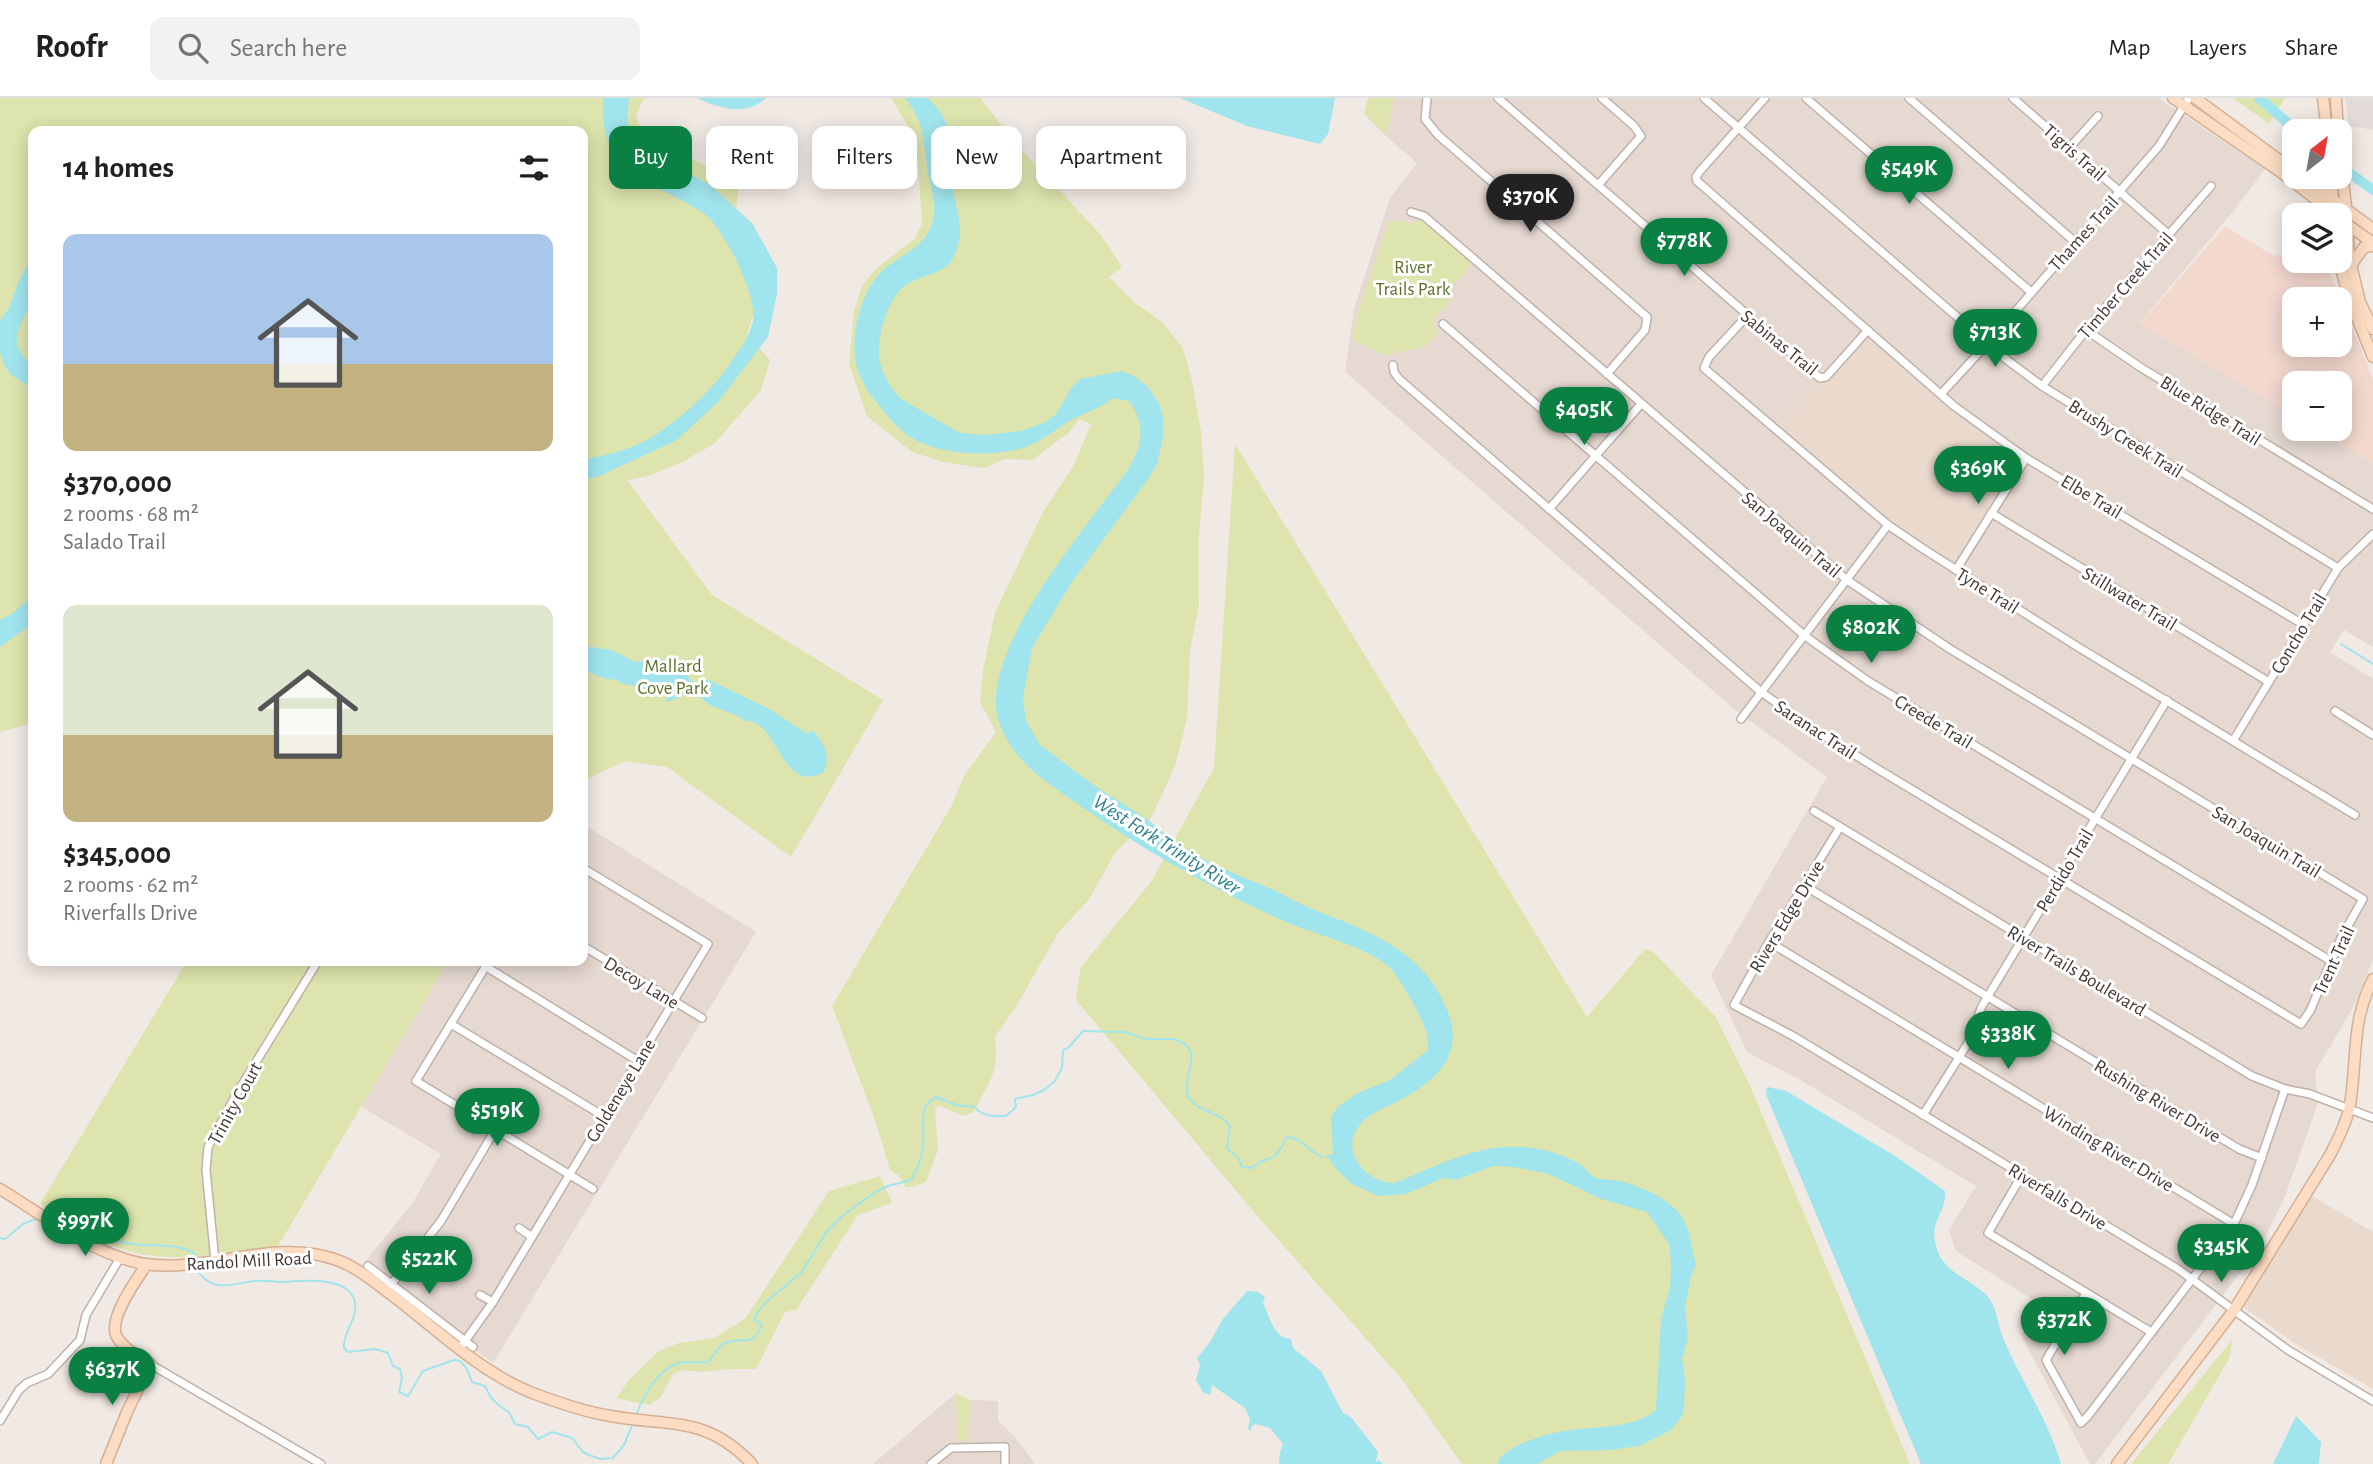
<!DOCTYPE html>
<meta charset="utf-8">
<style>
body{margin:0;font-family:"Alegreya Sans",sans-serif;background:#f2f2f2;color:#202124;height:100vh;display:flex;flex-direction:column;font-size:26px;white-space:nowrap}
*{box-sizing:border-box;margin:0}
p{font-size:23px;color:#757577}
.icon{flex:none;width:38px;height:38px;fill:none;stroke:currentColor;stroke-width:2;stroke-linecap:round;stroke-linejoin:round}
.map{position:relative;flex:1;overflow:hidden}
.drawer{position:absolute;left:28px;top:28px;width:560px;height:840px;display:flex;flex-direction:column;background:#fff;border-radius:14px;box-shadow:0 4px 18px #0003}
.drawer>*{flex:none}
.top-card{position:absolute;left:609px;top:28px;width:665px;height:63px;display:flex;gap:14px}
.needle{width:46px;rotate:31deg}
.tools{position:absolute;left:2282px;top:21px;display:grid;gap:14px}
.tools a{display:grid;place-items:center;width:70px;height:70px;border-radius:14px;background:#fff;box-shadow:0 4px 18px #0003;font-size:35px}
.price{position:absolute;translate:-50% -60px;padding:0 16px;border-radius:24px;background:#0b8043;color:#fff;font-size:23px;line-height:46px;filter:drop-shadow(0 2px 4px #0008)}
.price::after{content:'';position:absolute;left:50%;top:42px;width:21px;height:16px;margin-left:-10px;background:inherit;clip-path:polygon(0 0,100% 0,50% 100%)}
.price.current{background:#222;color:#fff}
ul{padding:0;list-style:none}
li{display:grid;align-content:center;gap:14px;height:371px;padding:0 35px}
li span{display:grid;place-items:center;height:217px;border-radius:14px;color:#555}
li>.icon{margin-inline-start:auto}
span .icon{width:126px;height:126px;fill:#fffc;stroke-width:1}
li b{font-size:30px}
h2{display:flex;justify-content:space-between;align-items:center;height:84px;padding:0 35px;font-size:30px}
.chip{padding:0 24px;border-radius:14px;background:#fff;box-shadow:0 4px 18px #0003;font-size:24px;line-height:63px}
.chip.current{background:#0b8043;color:#fff}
header{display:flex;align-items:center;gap:42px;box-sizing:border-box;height:98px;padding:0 35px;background:#fff;border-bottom:2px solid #e0e0e0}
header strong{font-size:33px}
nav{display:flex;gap:38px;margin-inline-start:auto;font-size:24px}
.search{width:490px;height:63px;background:#f2f2f2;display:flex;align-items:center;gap:18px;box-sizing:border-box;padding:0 24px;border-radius:14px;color:#757577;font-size:26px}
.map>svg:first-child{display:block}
.residential{fill:#e5d9d1}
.commercial{fill:#f3d8ce;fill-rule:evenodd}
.industrial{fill:#e3dbd8}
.education{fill:#ead9cd}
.green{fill:#dde4ad}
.water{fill:#a0e5ed}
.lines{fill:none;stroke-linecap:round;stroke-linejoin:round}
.stream{stroke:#a0e5ed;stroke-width:2}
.river{stroke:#a0e5ed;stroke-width:10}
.street-casing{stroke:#bfb1a9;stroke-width:10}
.secondary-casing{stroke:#d3b096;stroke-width:13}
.street{stroke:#fff;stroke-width:7}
.secondary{stroke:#fcdcc2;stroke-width:10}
.labels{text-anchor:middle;stroke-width:6;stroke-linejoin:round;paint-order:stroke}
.street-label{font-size:19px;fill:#433834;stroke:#fff}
.park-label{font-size:19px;fill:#5b712a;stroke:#fff}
.water-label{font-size:21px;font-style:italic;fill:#2b808b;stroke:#fff}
</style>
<header>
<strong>Roofr</strong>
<div class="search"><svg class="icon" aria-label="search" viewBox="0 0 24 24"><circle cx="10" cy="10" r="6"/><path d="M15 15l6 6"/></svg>Search here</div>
<nav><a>Map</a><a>Layers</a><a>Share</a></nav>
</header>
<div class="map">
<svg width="2373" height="1366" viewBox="0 0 2373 1366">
<rect width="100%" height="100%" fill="#f1e9e3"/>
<g class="residential">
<path d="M1394,0H2158L2265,71L2235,111L2140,225L2294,318V331H2316L2373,365V549L2344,532L2330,554L2373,581V861L2356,904L2315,974L2318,1005L2284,1101L2267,1135L2252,1159L2095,1366H2090L2024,1243L2022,1237L2040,1206L1956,1153L1949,1132L1976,1088L1802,983L1747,954L1711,877L1827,679L1735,612L1345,274L1354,211L1390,100L1417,65L1386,38Z"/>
<path d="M583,726L756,834L493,1265L363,1170L367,1161L412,1106L441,1056L360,1008L448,863H583Z"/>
<path d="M956,1295L970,1302L998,1303V1322L1016,1340L1035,1366H873Z"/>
</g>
<path class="commercial" d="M2225,128L2274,158L2294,153V163H2325L2373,281V365L2316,331H2340V285H2294V318L2140,226ZM2294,201H2340V247H2294Z"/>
<path class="industrial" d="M2345,0H2373V32L2349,28Z"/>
<g class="education">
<path d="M1867,240L1971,328L2016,359V364L1958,460L1953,463L1891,422L1779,329L1817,284H1824L1830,280Z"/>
<path d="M2312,1098L2373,1134V1291L2291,1243L2242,1208Z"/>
</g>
<g class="green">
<path d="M0,0H646L642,3L636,19C650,55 667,47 696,63C711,70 724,82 738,92L735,128L757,205L747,236L770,262L761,292L714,346L682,364L648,378L627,382L712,497L883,602L791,759L667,669L625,663L589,680L583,693V33H33V625L0,634Z"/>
<path d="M891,0H980L1019,49L1101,137L1122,169L1109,179L1135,205L1162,224L1182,249L1190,274L1201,333L1204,379L1199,437V508L1190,552L1187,621L1175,668L1151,720L1115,755L1089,801L1058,835L1014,912L995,938C999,978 990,980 974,1014L963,1018L940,1008L935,1010L938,1052L926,1084L913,1089H906L898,1077L890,1072L876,1025L832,908L951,709L964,678L996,634L980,604L983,572L995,515L1042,416L1074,367L1091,326L1080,321L1068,335L1032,362L1004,361L984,370L943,364L912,354L867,318L849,266L854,213L863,186L877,170L914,141L922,126L918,63L909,30Z"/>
<path d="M1368,0H1394L1386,38L1364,16Z"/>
<path d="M2233,0H2285L2269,26Z"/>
<path d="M1422,121L1472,166L1452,189L1447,210L1440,213L1434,222V230L1439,235L1424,249L1385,257L1352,242L1359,211L1389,123L1413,125Z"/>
<path d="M1235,346L1587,919L1645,851L1653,854L1715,918L1750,988L1910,1366H1462L1400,1279L1259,1120L1076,902L1081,869L1151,784L1214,670Z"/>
<path d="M187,863H448L278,1148C230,1156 168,1167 122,1151C93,1141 66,1121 40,1106Z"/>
<path d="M880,1078L892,1105L858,1117L796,1212L785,1214L756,1271H729L701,1274L682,1272L673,1276L661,1299L649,1307L616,1300L629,1282L659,1253L679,1245L714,1240L745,1221L829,1093Z"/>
<path d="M2232,1242L2230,1259L2168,1366H2131Z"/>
<path d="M956,1295L970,1302L967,1344L958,1342Z"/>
</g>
<g class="water">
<path d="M603,0H629L627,23L633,39L665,62L710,87L752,125L777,170V196L768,239L718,304L677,342L600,378L583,382V362C600,358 618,355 634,348C664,337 709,296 727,270C737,255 749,241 753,223C758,199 724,129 703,115C677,97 633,82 615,56C603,40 603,19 603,0Z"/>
<path d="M696,0H766C746,19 719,10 696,0Z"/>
<path d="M905,0H928C937,9 945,19 948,31C952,48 950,67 952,84C955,113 968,133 952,162C944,176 919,178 906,187C887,200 875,243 880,265C884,279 891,290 901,301L960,335L985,337L1021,333L1046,324L1056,316L1072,289L1080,281L1122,273L1134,278L1147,288L1159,305L1163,319V339L1157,366L1151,377L1072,484L1032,550L1023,600L1026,623L1040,647C1057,659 1074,673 1091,685C1110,699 1130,709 1149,723C1160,731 1171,741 1183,749C1211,767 1243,779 1274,792C1288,799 1302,807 1317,813C1361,830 1408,847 1435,889C1470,943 1451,975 1399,1003C1385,1010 1368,1015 1359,1028C1339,1053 1367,1086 1395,1085C1458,1058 1510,1030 1578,1065C1584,1068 1588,1075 1594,1079C1602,1083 1612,1081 1620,1083C1648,1091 1683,1105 1689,1136C1692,1147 1693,1156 1696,1167L1691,1178L1685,1209L1688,1241L1682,1261L1685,1282L1684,1310L1682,1318L1671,1332L1639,1348L1609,1352L1560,1353L1538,1366H1498L1500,1359C1517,1344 1548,1335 1571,1332C1597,1328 1634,1331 1656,1312L1661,1221L1670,1190L1671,1167L1669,1146L1647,1114L1601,1101L1549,1076L1514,1069L1493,1068L1456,1082L1443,1080L1406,1096L1378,1098L1352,1086L1336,1071L1329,1060L1322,1059L1333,1056L1331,1018L1339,1008L1358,995L1390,982L1428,952C1428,947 1428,941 1427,936C1423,922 1399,877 1388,868C1364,848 1320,838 1291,826C1217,794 1145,753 1079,707C1055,690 1027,673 1011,648C1004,637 997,623 996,609C992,548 1064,457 1099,410C1113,391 1132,371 1139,348C1143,331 1139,316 1129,303L1113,300C1101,310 1085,315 1071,322C1057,330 1046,340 1031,347C1000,360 941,358 912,340C900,333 891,322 882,311C869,295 858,282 855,260C852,230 862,188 887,169C908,153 931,145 934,116C936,103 930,87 928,74C923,46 925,23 905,0Z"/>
<path d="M1180,0H1335L1328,36L1320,46L1247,28Z"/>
<path d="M33,157C33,169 36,185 33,197C26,223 1,244 33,267V291L11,277L4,267L0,254V222L9,210L19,182Z"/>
<path d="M33,498V525L0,549V522L13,515Z"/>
<path d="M583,548L612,552L635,564L663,561L685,573L692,584L709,582L769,611L806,635L813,633C824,644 832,660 823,675C819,676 812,679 807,679C778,675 773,620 745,623C733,613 718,613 707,605C699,599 696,593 687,590L681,599L666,604L667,599L664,594L655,597L653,592L620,585L618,582L606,581L583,572Z"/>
<path d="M1768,989L1786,993L1895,1058L1945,1093C1947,1117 1926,1123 1938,1154C1947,1177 1974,1182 1989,1200C1997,1211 1998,1227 2003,1240C2021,1283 2048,1321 2061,1366H1921L1767,999L1766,992Z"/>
<path d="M1247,1193L1258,1194L1265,1199L1263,1205C1270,1219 1273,1240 1291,1241L1293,1250L1321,1273L1343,1315L1351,1319L1378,1354L1376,1364L1379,1362L1383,1366H1279L1280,1354L1283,1346L1270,1330L1255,1326L1252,1328L1251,1333L1248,1331L1250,1321L1245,1310L1212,1287L1210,1297L1203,1294L1196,1282L1200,1267L1197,1260L1210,1244L1223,1221Z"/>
<path d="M2296,1318L2321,1344L2319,1366H2273Z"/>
</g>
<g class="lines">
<g class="stream">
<path d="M2341,546L2373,566"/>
<path d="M50,1116C78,1112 99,1140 125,1145C149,1150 172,1143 194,1155L196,1162"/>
<path d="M0,1140L5,1141L23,1126L38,1120"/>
<path d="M197,1171C201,1179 208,1185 218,1187C230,1189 243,1184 255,1183C264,1182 273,1184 282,1184C301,1183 349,1177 355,1204C358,1221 343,1233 344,1250L348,1254L375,1251L388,1255L393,1268L400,1271L402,1280L399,1294L408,1298L423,1273L454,1262L460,1263L467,1271L472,1284L485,1288C491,1302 497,1307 509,1314L515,1326L528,1329L538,1341L552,1334L572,1340L583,1354L589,1357L600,1361L613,1360L624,1347L633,1325"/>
<path d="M636,1317C644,1296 660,1267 685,1264C692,1264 700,1265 708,1264C713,1259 717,1250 723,1246C740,1237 754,1252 762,1226L755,1222V1218L766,1204L802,1174L827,1133L842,1118L874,1095L888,1088L911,1082C917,1072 921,1061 923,1050C926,1031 916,1008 936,999L956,1007L975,1009C982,1019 995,1018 1006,1018L1016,1009L1015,1001L1033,997L1044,992L1054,984L1062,970L1063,952L1068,950L1083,933L1124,934L1147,941H1175L1186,947L1192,955C1192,968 1185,981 1187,995C1191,1013 1219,1012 1230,1028L1227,1050L1239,1061L1242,1069L1253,1070C1260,1061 1264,1064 1273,1059C1280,1055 1283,1045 1287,1039C1301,1039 1310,1054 1322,1059"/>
</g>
<g class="river">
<path d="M2259,0L2297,33"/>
<path d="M2340,68L2373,92"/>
</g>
<g class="street-casing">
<g id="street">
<path d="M1427,0L1425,21L1438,37L1647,219L1645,232L1607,276"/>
<path d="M1498,0L1820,280L1826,279L1868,232"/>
<path d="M1704,0L2007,262L2042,288L2338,470"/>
<path d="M1765,0L1700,73L1696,79L1697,83L1954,308L2026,360L2304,527"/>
<path d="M1806,0L2031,194"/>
<path d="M1909,0L2074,143"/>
<path d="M2013,0L2168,136"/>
<path d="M2070,49L2098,18"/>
<path d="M1599,86L1641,38L1634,28L1602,0"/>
<path d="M1747,218L1709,259L1704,270L1888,427L1925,452L2078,549L2355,717"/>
<path d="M1443,226L1805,538L1868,583L2331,863"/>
<path d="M2086,232L2140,269L2373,411"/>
<path d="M1393,267L1394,274L1399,281L1761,594L1818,634L1881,673L2301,926L2310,913L2341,840L2363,801L1950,551L1847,482L1424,118L1411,114"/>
<path d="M2042,288L2086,232L2211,88"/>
<path d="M1941,296L1987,246L2159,48L2189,0"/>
<path d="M1549,411L1641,306"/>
<path d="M1991,415L2269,584"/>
<path d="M1956,472L2026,360"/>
<path d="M2335,613L2373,637"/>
<path d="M1741,621L1888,427"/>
<path d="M2233,643L2338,470L2373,436"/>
<path d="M1814,713L2252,978L2285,991L2310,996L2373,1020"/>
<path d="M1840,729L1769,844L1734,907L1793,938L2178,1171L2288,1252L2373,1303"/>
<path d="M1805,788L2239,1051L2262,1060"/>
<path d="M1769,844L2234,1126"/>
<path d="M583,848L702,920"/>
<path d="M489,863L416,983L593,1091"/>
<path d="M485,868L638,963"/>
<path d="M451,926L605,1019"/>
<path d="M1923,1017L1968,945L1982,908L2167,602"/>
<path d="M2022,1077L1988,1135L2151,1234"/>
<path d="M519,1130L532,1139"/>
<path d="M215,1163L206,1072L208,1049L237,995L318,863"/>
<path d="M368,1168L473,1249"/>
<path d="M386,1193L441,1123L495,1032"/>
<path d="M2086,1195L2046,1262L2081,1325L2088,1318L2234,1126L2252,1087L2285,991"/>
<path d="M480,1197L493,1204"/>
<path d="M460,1250L493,1204L708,846L583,770"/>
<path d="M150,1266L321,1366"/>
<path d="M0,1323L19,1292L27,1285L48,1276L80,1242L86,1217L120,1160"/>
<path d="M931,1366L951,1350L1005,1349V1366"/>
</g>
</g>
<g class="secondary-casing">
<g id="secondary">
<path d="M2173,0L2282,75L2336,117"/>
<path d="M2195,0L2294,73"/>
<path d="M2323,0L2327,33"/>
<path d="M2336,0L2338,33"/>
<path d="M2340,59L2347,117L2349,159L2360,204L2373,231"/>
<path d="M2302,79L2373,131"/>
<path d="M2331,79L2333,103"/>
<path d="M2345,125L2373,145"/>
<path d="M2339,163L2349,200L2373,259"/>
<path d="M2351,167L2364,149L2373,148"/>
<path d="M0,1091C43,1117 95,1158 145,1166C207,1175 273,1140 334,1161C356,1168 374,1184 392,1197C436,1231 479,1273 530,1294C556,1304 585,1314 611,1318C670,1329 706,1317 752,1366"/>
<path d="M106,1366L127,1314L150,1266C138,1258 122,1250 116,1237C109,1219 137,1181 147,1166"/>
<path d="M2117,1366L2234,1212L2330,1057C2339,1039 2349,1020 2351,1000C2357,956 2352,922 2373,881"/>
</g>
</g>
<use href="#street" class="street"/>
<use href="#secondary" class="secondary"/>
</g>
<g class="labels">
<g class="street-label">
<text transform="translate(2075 54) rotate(41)" y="7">Tigris Trail</text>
<text transform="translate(2083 135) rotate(-48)" y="7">Thames Trail</text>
<text transform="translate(2125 187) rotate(-49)" y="7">Timber Creek Trail</text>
<text transform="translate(1780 244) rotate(39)" y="7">Sabinas Trail</text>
<text transform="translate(2211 312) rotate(32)" y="7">Blue Ridge Trail</text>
<text transform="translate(2126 340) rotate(32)" y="7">Brushy Creek Trail</text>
<text transform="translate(2092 398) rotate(31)" y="7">Elbe Trail</text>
<text transform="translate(1792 436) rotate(40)" y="7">San Joaquin Trail</text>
<text transform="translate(1988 492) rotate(32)" y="7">Tyne Trail</text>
<text transform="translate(2130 500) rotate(31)" y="7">Stillwater Trail</text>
<text transform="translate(2298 535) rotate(-59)" y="7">Concho Trail</text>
<text transform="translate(1934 623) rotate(31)" y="7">Creede Trail</text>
<text transform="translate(1816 631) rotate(33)" y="7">Saranac Trail</text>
<text transform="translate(2267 743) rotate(31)" y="7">San Joaquin Trail</text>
<text transform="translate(2064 772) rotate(-59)" y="7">Perdido Trail</text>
<text transform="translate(1786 818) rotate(-59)" y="7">Rivers Edge Drive</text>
<text transform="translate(2333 862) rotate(-65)" y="7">Trent Trail</text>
<text transform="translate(2077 872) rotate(31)" y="7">River Trails Boulevard</text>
<text transform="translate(642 884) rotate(31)" y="7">Decoy Lane</text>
<text transform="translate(620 992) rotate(-59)" y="7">Goldeneye Lane</text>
<text transform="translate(2158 1002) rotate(31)" y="7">Rushing River Drive</text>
<text transform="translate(234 1005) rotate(-61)" y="7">Trinity Court</text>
<text transform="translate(2109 1050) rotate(31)" y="7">Winding River Drive</text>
<text transform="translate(2058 1098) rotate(31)" y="7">Riverfalls Drive</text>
<text transform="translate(249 1162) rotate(-3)" y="7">Randol Mill Road</text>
</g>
<g class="park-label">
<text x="1413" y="175">River<tspan x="1413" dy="22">Trails Park</tspan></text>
<text x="673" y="574">Mallard<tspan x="673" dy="22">Cove Park</tspan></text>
</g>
<g class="water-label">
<text transform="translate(1167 746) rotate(32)" y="7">West Fork Trinity River</text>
</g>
</g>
</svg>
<div class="tools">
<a><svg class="needle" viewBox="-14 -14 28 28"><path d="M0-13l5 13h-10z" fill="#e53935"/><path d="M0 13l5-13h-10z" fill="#757577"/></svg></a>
<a><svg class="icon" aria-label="layers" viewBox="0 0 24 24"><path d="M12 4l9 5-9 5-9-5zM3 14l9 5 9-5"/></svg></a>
<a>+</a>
<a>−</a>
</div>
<b class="price" style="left:1909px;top:108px">$549K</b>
<b class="price current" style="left:1530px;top:136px">$370K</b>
<b class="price" style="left:1684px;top:180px">$778K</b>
<b class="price" style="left:1995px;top:271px">$713K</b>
<b class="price" style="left:1584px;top:349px">$405K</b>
<b class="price" style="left:1978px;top:408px">$369K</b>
<b class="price" style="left:1871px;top:567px">$802K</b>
<b class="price" style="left:2008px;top:973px">$338K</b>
<b class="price" style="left:497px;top:1050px">$519K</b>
<b class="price" style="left:85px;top:1160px">$997K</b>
<b class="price" style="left:2221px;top:1186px">$345K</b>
<b class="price" style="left:429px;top:1198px">$522K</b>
<b class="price" style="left:2064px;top:1259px">$372K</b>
<b class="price" style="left:112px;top:1309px">$637K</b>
<div class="top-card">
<a class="chip current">Buy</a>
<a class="chip">Rent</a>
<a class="chip">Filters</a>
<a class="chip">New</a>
<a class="chip">Apartment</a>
</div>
<section class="drawer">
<h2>14 homes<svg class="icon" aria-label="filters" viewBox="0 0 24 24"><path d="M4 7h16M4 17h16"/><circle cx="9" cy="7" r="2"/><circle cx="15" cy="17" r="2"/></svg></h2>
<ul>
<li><span style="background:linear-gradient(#a9c7e8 60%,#c2b280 0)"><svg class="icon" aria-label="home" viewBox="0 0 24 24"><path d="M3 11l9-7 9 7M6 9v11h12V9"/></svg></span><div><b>$370,000</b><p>2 rooms · 68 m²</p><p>Salado Trail</p></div></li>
<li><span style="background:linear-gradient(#dfe7d0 60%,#c2b280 0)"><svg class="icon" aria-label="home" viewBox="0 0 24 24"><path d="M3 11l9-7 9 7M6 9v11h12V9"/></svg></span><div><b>$345,000</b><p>2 rooms · 62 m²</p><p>Riverfalls Drive</p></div></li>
</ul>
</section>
</div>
